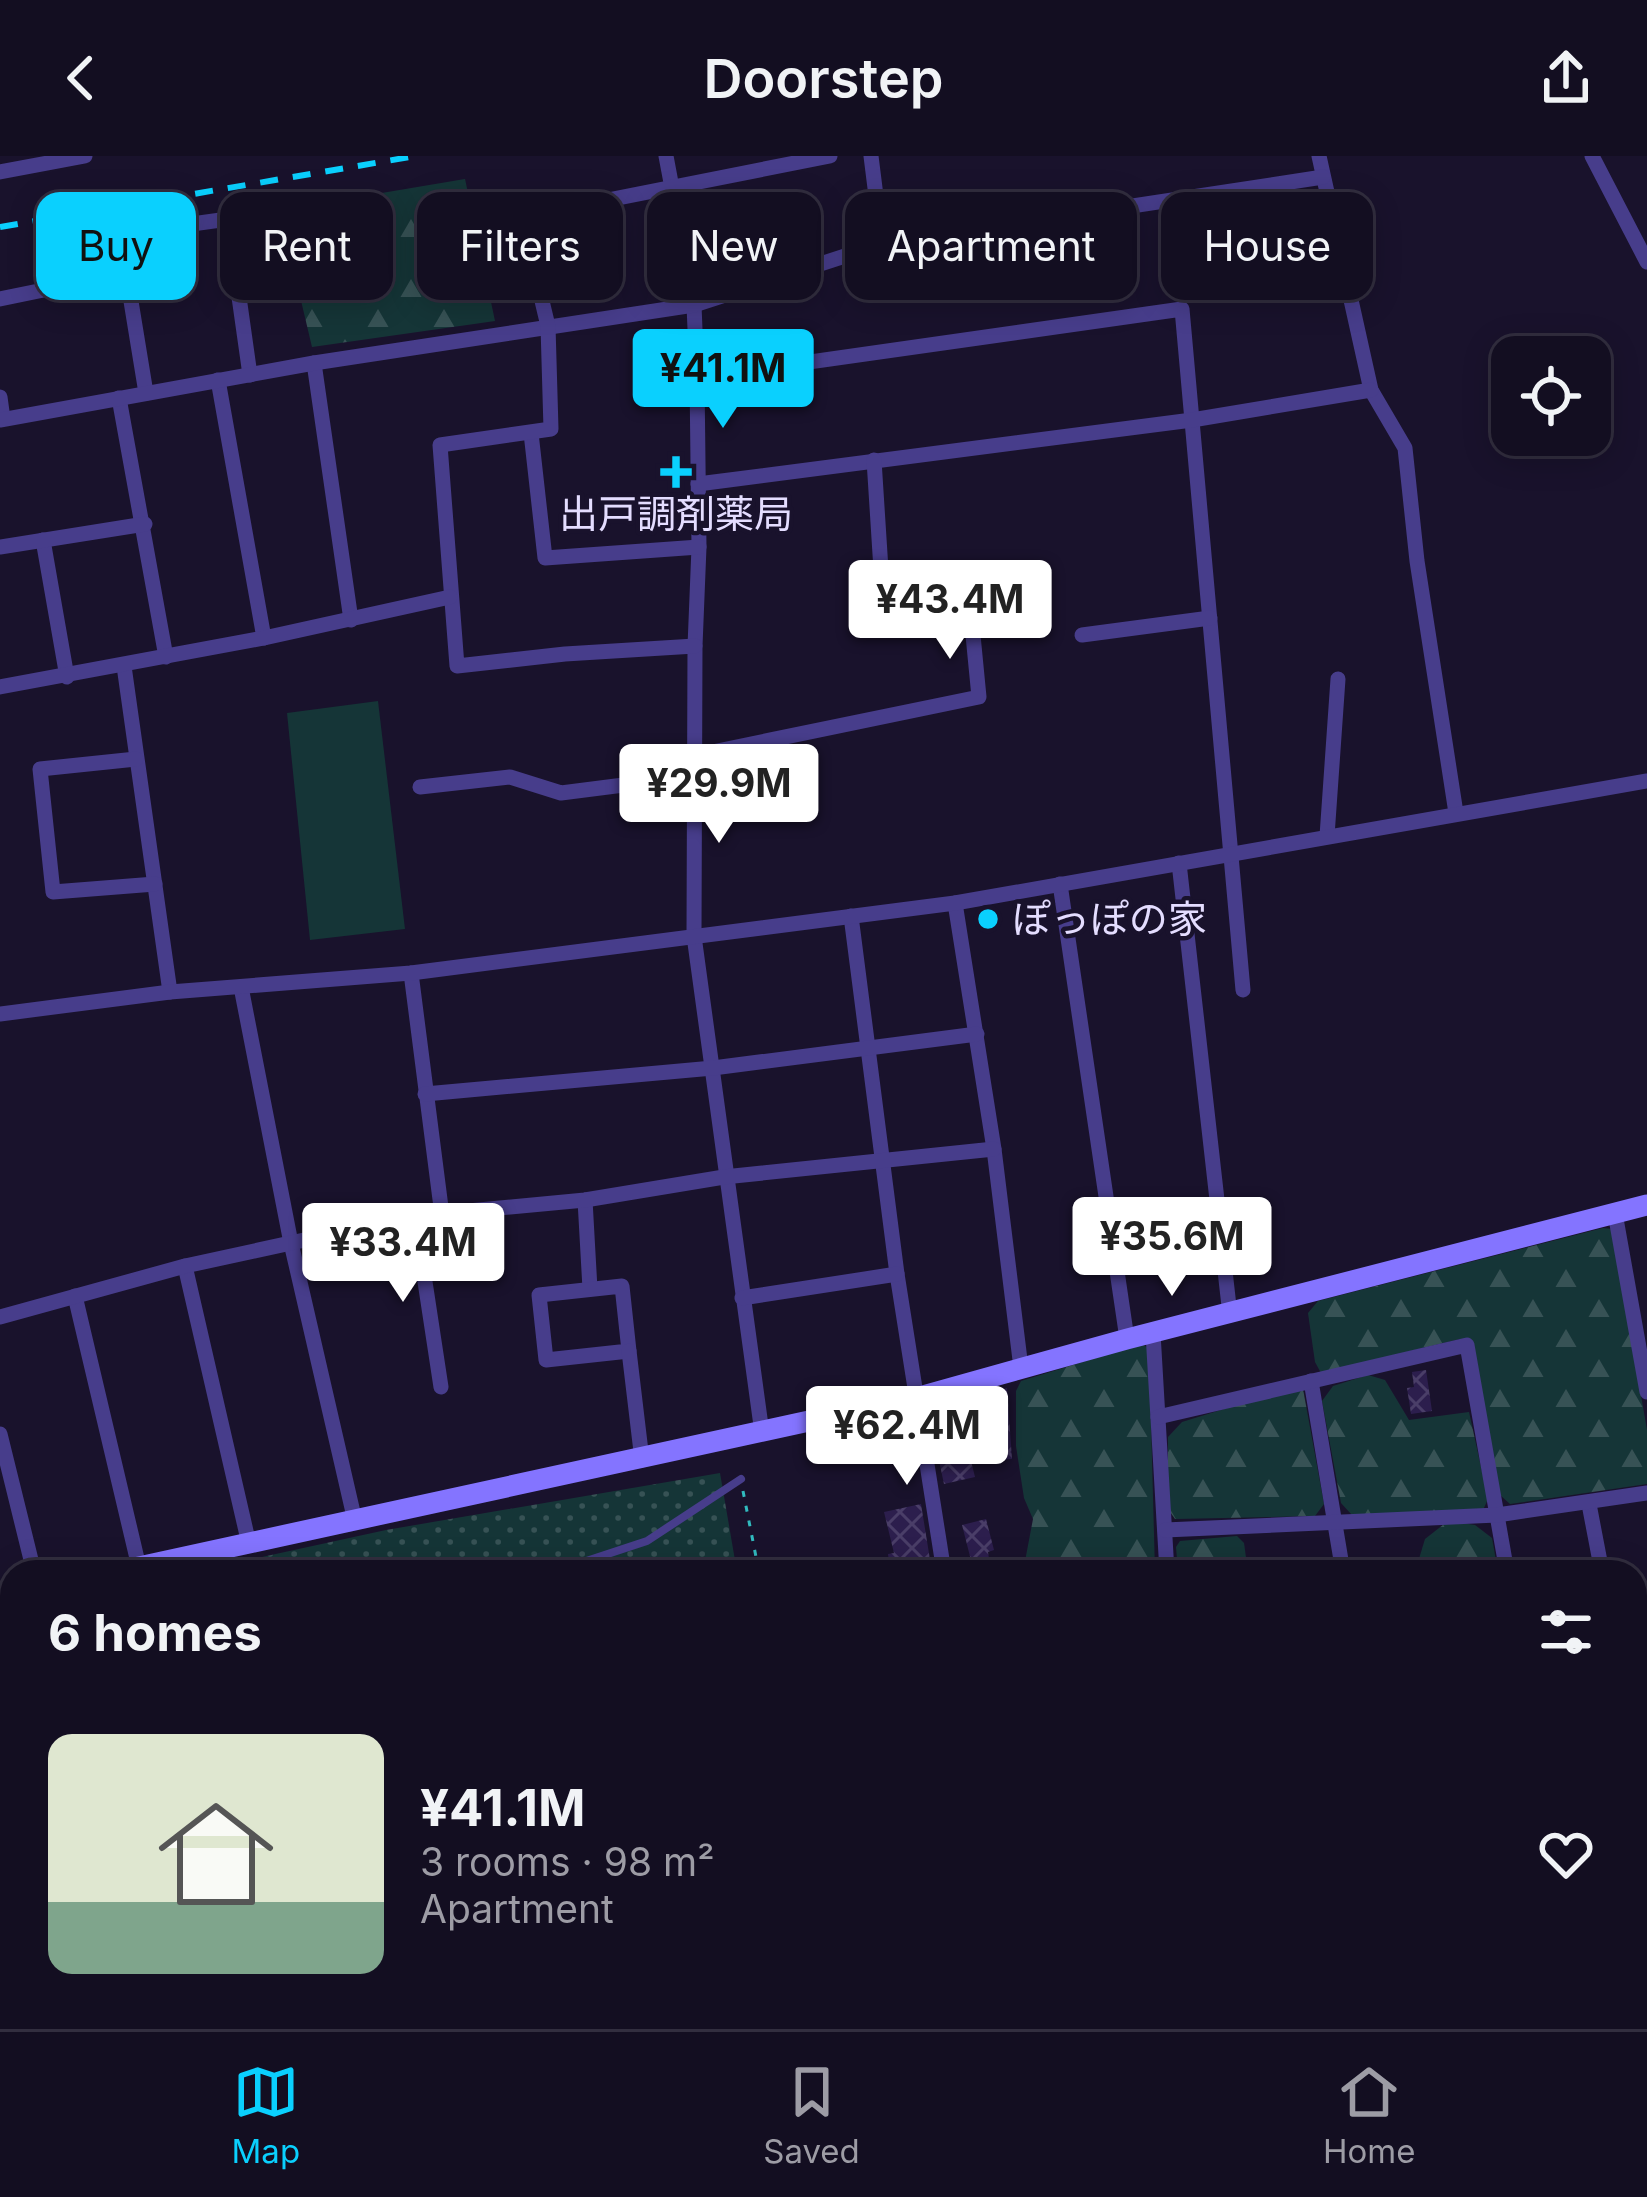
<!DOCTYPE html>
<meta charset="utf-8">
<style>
body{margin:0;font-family:Inter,"Noto Sans JP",sans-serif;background:#201c2e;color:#f1f3f6;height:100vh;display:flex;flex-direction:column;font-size:45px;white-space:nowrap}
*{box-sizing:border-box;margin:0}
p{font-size:39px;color:#9d9ca5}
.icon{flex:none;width:66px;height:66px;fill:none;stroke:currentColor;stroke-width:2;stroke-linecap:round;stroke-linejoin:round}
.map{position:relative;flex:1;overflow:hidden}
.sheet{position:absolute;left:0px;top:1404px;width:1647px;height:471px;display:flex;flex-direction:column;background:#130e21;border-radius:36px 36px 0 0;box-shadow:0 6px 30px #0003,0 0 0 3px #322e3f}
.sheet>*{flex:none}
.top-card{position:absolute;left:36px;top:36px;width:1575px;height:108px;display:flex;gap:24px}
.controls{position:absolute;left:1491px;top:180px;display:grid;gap:24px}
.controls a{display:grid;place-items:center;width:120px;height:120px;border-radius:24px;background:#130e21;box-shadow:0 6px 30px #0003,0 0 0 3px #322e3f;font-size:60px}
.price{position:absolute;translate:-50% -102px;padding:0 27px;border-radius:12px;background:#fff;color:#222;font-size:39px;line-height:78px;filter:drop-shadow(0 3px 6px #0008)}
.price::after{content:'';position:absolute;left:50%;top:72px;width:36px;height:27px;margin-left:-18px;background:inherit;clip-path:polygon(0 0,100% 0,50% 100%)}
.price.selected{background:#0ad0fe;color:#111}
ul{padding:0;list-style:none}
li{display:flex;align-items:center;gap:36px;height:300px;padding:0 48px}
li span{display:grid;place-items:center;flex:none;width:336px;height:240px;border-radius:24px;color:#555}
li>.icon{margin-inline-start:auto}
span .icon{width:144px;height:144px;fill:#fffc;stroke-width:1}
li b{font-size:51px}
h2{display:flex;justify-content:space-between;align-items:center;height:144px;padding:0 48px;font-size:51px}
.pill{padding:0 42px;border-radius:24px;background:#130e21;box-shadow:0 6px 30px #0003,0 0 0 3px #322e3f;font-size:42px;line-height:108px}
.pill.selected{background:#0ad0fe;color:#111}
header{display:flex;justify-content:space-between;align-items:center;height:156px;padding:0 48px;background:#130e21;font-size:54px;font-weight:600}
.tab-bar{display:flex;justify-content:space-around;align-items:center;height:168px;border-top:3px solid #322e3f;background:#130e21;font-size:33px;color:#9d9ca5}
.tab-bar a{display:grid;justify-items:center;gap:6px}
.tab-bar .selected{color:#0ad0fe}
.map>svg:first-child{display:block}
.grass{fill:#153537}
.forest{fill:url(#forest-firs)}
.garden{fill:url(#garden-dots)}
.building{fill:url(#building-cross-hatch)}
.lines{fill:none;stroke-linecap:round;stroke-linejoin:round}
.path{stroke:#31bbbf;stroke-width:3;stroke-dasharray:6 9;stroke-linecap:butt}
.lane{stroke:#473d8b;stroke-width:8}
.street{stroke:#473d8b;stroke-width:15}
.secondary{stroke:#8474ff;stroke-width:21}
.rail{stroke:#0ad0fe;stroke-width:6;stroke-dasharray:18 15;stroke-linecap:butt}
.poi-dot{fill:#0ad0fe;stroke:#19122c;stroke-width:4.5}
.labels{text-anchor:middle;stroke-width:9;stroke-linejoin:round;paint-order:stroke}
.poi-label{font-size:39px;fill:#e4ddff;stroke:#19122c}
</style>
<header><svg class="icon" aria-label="back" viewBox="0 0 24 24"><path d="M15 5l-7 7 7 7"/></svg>Doorstep<svg class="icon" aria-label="share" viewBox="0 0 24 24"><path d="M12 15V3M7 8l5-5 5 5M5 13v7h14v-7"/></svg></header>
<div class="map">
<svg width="1647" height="1873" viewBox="0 0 1647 1873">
<defs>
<pattern id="forest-firs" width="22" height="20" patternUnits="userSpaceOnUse" patternTransform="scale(3)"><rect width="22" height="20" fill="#153537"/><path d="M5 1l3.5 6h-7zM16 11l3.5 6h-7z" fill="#375255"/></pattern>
<pattern id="garden-dots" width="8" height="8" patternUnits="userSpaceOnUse" patternTransform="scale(3)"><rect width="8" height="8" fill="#153537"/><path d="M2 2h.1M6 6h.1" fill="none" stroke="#375255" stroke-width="1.8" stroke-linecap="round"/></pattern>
<pattern id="building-cross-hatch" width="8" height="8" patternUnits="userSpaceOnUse" patternTransform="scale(3)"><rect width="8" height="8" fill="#2c1e4d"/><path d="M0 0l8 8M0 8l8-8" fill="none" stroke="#4a3e68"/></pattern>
</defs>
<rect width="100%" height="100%" fill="#19122c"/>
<path class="grass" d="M378,545L405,773L310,784L287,557Z"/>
<g class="forest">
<path d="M465,23L495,165L312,191L290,98L241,103L239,61Z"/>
<path d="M1603,1072L1612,1073L1647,1274V1328L1510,1348L1499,1338L1474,1189L1460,1183L1321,1217L1315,1206L1308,1157L1318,1145Z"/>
<path d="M1141,1188L1149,1192L1155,1416H1023L1033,1363L1024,1342L1016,1290V1235L1021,1225Z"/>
<path d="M1368,1219L1385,1224L1409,1264L1469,1256L1488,1343L1483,1354L1352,1359L1341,1347L1322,1245L1333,1230Z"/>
<path d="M1296,1231L1303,1233L1324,1348L1315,1360L1175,1363L1168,1353V1281L1182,1266Z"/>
<path d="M1448,1365L1475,1369L1492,1382L1498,1416H1415L1425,1383Z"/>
<path d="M1237,1380L1244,1387L1248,1416H1178L1176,1391L1180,1385Z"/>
<path d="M1647,1576V1708L1635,1710V1578Z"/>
</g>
<g class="garden">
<path d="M720,1317L737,1416H193L386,1374Z"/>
<path d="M12,1455V1701L0,1651V1457Z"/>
<path d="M51,1863H762L759,1873H53Z"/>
</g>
<g class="building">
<path d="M1426,1214L1432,1255L1411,1258L1407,1232L1414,1231L1412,1216Z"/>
<path d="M1007,1232L1012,1303L971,1305L975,1321L944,1328L938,1300L989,1288L987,1268L993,1267L985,1238Z"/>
<path d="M921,1348L932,1416H918V1411L890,1415L888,1398L894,1397L884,1356Z"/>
<path d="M986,1363L994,1394L988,1396L991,1416H974L962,1369Z"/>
</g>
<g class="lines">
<g class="path">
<path d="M743,1335L759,1416"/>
<path d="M124,1863L125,1873"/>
<path d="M647,1873L648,1863"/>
<path d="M955,1873L957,1863"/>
</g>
<g class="lane">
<path d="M553,1416L647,1385L741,1323"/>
<path d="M0,1621L12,1619"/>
</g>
<g class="street">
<path d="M666,0L694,149L697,222L699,391L695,490L694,780L762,1277"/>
<path d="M871,0L882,88"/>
<path d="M1319,0L1371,234L1405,292L1417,405L1456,657"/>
<path d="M1592,0L1647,106"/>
<path d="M0,16L85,0"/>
<path d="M0,143L63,130"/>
<path d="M314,207L351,464"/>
<path d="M697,222L1182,153L1243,834"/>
<path d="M218,224L264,482"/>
<path d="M146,237L120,78L228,63L250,219"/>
<path d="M0,241L3,263"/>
<path d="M119,242L166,501"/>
<path d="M0,264L314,207L694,149L882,88L1323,21"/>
<path d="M531,277L545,402L699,391"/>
<path d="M698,328L1192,264L1371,234"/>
<path d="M43,384L67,521"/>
<path d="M0,391L145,368"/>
<path d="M1082,479L1210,462"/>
<path d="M695,490L565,498L457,510L440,289L551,273L548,170L522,61L830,0"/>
<path d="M124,510L170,836"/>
<path d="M0,531L264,482L450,441"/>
<path d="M693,600L979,541L969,438L883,445L874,304"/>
<path d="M136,603L40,613L53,736L155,728"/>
<path d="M420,631L510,621L561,637L694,620"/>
<path d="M1327,680L1338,523"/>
<path d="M1179,707L1230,1159"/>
<path d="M1060,728L1127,1183"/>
<path d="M955,747L994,993L1021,1212"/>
<path d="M851,760L897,1118L944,1416"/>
<path d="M411,817L442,1059"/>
<path d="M241,831L291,1087L355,1365"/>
<path d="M0,858L170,836L411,817L955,747L1647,625"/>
<path d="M425,938L713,912L977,878"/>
<path d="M585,1044L590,1133"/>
<path d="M1615,1057L1647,1236"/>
<path d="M415,1060L441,1231"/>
<path d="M185,1110L249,1388"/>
<path d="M622,1130L629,1195L546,1204L539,1139Z"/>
<path d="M75,1140L139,1411"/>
<path d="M742,1142L897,1118"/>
<path d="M0,1161L185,1110L415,1060L585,1044L724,1021L994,993"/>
<path d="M1153,1177L1167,1416"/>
<path d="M629,1195L642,1304"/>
<path d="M1311,1225L1343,1416"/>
<path d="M1158,1261L1467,1189L1507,1416"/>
<path d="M0,1278L34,1416"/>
<path d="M1589,1348L1602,1416"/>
<path d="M1165,1374L1497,1359L1647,1337"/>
<path d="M1635,1567L1647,1565"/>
<path d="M0,1693L12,1745"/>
<path d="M1635,1719L1647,1716"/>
<path d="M39,1863L41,1873"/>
<path d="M1324,1863L1326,1873"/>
<path d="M1420,1863L1422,1873"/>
<path d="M1578,1863L1580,1873"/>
</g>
<g class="secondary">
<path d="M116,1416L919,1241L1127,1183L1647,1049"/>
<path d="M0,1439L12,1437"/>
</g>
<path class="rail" d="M0,71L416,0"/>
</g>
<g class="poi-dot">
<path d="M670 298h12v12h12v12h-12v12h-12v-12h-12v-12h12z"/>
<circle cx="988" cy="763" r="12"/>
</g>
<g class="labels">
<g class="poi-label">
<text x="676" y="372">出戸調剤薬局</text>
<text x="1012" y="777" text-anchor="start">ぽっぽの家</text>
</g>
</g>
</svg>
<div class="controls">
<a><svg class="icon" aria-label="locate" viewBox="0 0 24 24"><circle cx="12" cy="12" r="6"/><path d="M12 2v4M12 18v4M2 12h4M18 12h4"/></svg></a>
</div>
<b class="price selected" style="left:723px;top:275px">¥41.1M</b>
<b class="price" style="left:950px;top:506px">¥43.4M</b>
<b class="price" style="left:719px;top:690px">¥29.9M</b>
<b class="price" style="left:1172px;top:1143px">¥35.6M</b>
<b class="price" style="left:403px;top:1149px">¥33.4M</b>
<b class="price" style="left:907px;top:1332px">¥62.4M</b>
<div class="top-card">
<a class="pill selected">Buy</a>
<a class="pill">Rent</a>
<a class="pill">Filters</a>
<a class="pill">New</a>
<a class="pill">Apartment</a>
<a class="pill">House</a>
</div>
<section class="sheet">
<h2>6 homes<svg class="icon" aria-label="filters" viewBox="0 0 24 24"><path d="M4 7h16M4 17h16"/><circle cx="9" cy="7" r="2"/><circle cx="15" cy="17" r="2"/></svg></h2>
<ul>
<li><span style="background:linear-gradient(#dfe7d0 70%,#7fa58c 0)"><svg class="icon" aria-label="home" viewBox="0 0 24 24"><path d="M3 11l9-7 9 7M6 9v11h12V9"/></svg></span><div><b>¥41.1M</b><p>3 rooms · 98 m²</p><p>Apartment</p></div><svg class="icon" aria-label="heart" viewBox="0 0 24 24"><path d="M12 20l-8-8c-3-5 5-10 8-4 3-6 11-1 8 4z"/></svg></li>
</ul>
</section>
</div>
<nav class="tab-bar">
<a class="selected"><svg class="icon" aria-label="map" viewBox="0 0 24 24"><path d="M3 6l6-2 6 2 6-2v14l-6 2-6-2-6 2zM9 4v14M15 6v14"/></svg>Map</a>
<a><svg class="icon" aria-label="saved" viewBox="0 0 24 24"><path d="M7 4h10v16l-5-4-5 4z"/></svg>Saved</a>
<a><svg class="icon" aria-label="home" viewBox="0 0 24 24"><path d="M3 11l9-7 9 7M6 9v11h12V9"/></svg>Home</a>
</nav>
